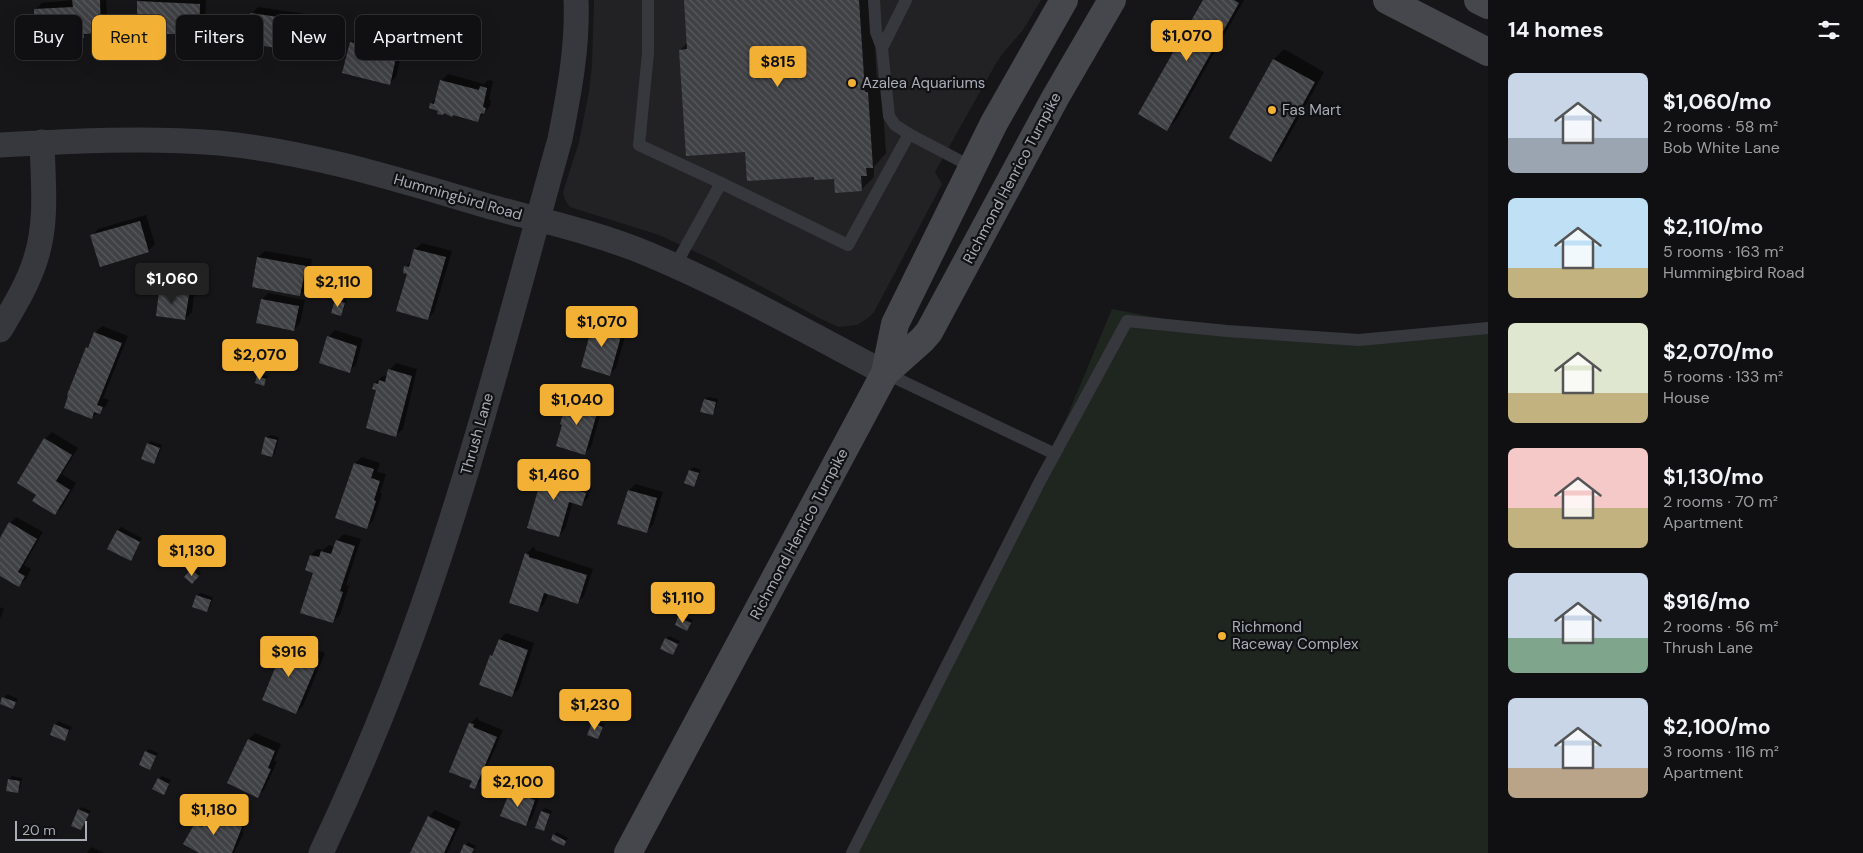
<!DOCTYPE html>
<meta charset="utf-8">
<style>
body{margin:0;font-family:"DM Sans",sans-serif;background:#1e1e20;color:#f1f3f6;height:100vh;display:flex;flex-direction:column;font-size:19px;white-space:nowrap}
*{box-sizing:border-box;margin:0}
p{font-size:16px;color:#9c9d9f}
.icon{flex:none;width:28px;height:28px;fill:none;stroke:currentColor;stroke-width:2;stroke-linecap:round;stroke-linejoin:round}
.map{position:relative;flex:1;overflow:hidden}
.drawer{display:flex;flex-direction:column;background:#101012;width:375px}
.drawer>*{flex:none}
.guide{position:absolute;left:15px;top:15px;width:475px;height:45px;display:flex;gap:10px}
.scale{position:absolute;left:15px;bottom:12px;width:72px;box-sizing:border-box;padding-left:5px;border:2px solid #a8adb8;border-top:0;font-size:14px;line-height:18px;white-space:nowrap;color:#a8adb8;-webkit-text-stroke:4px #111113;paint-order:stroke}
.price{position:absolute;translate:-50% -42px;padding:0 11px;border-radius:5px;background:#f2b134;color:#111;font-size:16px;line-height:32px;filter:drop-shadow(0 1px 2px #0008)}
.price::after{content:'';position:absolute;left:50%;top:30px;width:15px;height:11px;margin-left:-8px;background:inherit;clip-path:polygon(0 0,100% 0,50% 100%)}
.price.on{background:#222;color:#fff}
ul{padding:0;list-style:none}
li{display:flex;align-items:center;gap:15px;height:125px;padding:0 20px}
li span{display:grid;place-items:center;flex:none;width:140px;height:100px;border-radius:8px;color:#555}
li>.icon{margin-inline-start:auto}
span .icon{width:60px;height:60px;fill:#fffc;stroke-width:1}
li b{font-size:21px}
h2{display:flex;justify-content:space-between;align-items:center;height:60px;padding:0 20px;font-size:21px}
.pill{padding:0 18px;border-radius:8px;background:#101012;box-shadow:0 5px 20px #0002,0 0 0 1px #303032;font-size:18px;line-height:45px}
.pill.on{background:#f2b134;color:#111}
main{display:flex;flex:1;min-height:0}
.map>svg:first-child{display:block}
.built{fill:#222225}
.grass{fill:#1e261f}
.shadow{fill:#0007;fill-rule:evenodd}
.building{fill:url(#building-back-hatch)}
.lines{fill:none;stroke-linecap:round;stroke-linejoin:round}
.lane{stroke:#37383d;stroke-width:12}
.street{stroke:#37383d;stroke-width:25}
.secondary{stroke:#45474d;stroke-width:28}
.poi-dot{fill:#f2b134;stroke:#111113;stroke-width:2}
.labels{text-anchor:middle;stroke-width:4.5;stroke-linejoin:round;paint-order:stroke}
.poi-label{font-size:15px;fill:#a8adb8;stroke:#111113;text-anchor:start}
.street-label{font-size:15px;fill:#a8adb8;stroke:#111113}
</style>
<main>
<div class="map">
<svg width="1488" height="853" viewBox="0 0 1488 853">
<defs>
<pattern id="building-back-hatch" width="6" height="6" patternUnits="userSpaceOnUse" patternTransform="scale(1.25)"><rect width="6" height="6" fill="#404145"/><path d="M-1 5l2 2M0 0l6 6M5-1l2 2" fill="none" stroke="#595a5e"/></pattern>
</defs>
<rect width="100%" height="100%" fill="#161618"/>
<path class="built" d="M594,0H1041L1023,30L1003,53L995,65L935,172L942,184L874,312L868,318L857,325L838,327L819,318L711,259L659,235L570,207L565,200L563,192L579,142L589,92L592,65Z"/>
<path class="grass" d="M1112,309L1227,331L1359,340L1488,328V853H846L1066,419Z"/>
<g class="shadow">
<path d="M74,0H106L108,25L101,32H88L83,37L35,10L42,3Z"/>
<path d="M141,0H206L205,26L199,33L135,27L138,24L139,2Z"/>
<path d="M685,0H872L877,80L881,79L886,153L874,167V177L861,190L836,178L815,176L746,150L680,50L688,42Z"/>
<path d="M1204,0H1244L1177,119L1167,129Z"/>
<path d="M258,7L306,14L302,43L295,50L252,13Z"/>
<path d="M358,36L403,47L396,77L389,84L351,42Z"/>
<path d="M1284,49L1324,72L1281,150L1271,160L1230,138L1274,59Z"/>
<path d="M448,74L484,84L488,80L493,81L489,100L491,101L490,106L478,120L439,110L431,104L437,97L441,81Z"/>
<path d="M146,215L155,244L148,251L92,236L98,229Z"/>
<path d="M422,243L452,251L434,312L428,319L406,267L412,260L415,249Z"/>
<path d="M265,251L312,259L307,288L300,295L258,257Z"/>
<path d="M346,275L353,277L352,279L344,277Z"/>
<path d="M343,278L352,282L350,289L347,292L340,290Z"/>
<path d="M167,285L195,289L192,312L185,319L160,291Z"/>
<path d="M268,293L305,300L300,323L294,330L262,300Z"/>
<path d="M339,297L347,300L343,311L340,314L336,300Z"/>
<path d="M602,313L605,314L604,316L629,323L616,368L610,374L596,319Z"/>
<path d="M102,326L128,336L103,398L109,400L106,406L91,418L87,348L91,344L95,333Z"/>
<path d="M335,330L363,339L356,365L349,371L328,337Z"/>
<path d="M396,363L417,369L403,429L396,435L375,383L381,377L388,375L390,370Z"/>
<path d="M261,374L268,376L263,384L258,377Z"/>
<path d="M575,391L605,400L591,447L585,453L564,424L569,398Z"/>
<path d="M708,397L718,399L715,410L712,414L705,400Z"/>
<path d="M52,432L78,448L62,474L76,483L62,507L55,514L38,494L45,439Z"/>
<path d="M270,435L279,437L275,453L272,456L267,438Z"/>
<path d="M151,441L162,445L157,459L154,462L148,444Z"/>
<path d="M362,457L380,463L377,472L386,474L380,493L382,494L373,521L367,527L355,463Z"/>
<path d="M553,460L582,469L578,482L592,486L588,498L582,504L573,502L565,529L559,535L546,467ZM586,486L589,487L585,498H583Z"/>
<path d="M693,467L701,470L696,482L693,485L690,470Z"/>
<path d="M636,484L663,492L653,525L646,531L629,490Z"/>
<path d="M16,517L43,532L24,565L31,569L26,579L19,585L0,575V540L10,523Z"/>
<path d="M121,527L142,538L130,560L118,530Z"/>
<path d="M344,534L361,539L346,585L349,586L340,615L333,622L311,555L317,549L323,550L329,545L335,547L337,540Z"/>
<path d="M533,547L535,548V550L593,569L584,596L577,603L548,593L544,604L537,611L526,554Z"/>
<path d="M195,567L201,573L192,582L186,577Z"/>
<path d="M200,593L213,597L210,607L207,610L197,596Z"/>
<path d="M0,607L4,609L0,619Z"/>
<path d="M682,615L693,620L687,630L679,618Z"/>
<path d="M506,633L534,643L519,689L512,695L491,656L495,652L500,639Z"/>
<path d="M284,636L325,653L303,706L296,713L279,662L277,643Z"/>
<path d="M669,636L680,641L672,654L666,639Z"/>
<path d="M7,694L18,699L12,708L1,703Z"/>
<path d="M477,717L479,718L478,720L503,730L481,781L475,787L470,724Z"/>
<path d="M58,721L72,727L65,740L51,734Z"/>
<path d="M596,721L605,724L598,738L593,724Z"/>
<path d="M255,733L281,744L274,761L277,762L264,790L258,796L249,739Z"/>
<path d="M149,749L158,753L149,768L146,752Z"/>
<path d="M12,776L22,778L20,788L17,791L9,779Z"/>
<path d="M162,776L171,780L163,793L159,779Z"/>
<path d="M518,785L541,793L532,818L526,824L502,816L511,791Z"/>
<path d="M218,805L248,820L242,832L244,833L234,853H200L196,824L202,817L207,820L212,811Z"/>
<path d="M82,807L91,811L81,829L79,810Z"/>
<path d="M545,808L552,811L546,827L543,830L536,827L542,811Z"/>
<path d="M435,810L461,822L447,853H412L429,817Z"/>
<path d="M557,832L568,838L563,845L554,835Z"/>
<path d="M468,842L476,846L473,853H461Z"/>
<path d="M91,847L104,853H87Z"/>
</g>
<g class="building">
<path d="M72,0H100L101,33L84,34V38L35,41L34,9L73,7Z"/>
<path d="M684,0H859L865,92H868L873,168H866L867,176H861L862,191L835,193L834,179L814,180V177L747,181L745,152L686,156L679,50L687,49Z"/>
<path d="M1203,0H1234L1239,3L1167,131L1138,114Z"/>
<path d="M137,1L200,4L199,34H133L134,27H137Z"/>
<path d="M250,13L300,20L296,51L244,43V38H246Z"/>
<path d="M350,42L397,53L390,85L342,73Z"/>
<path d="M1273,59L1315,82L1271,162L1229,138Z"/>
<path d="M440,80L479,90L480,86L487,88L483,107L486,108L484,114L481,113L478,122L453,115L452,117L444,113L443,115L437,114L438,111L429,108L430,103L434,104Z"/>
<path d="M140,221L149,252L100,267L90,235Z"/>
<path d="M414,249L446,257L428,320L396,311L407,274L403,273L404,266L409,267Z"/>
<path d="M257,257L306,266L300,296L252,287Z"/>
<path d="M341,278L351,280L347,293L338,290Z"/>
<path d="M159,291L189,295L185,320L156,316Z"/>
<path d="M261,299L299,306L294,331L256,323Z"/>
<path d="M335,300L345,303L341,316L331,313Z"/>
<path d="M594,319L599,320L598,322L623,329L610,376L581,367Z"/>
<path d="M94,332L122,343L97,405L103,407L100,414L94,412L92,419L64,408L68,396L67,395L86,347L88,348Z"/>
<path d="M327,336L357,346L350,373L319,363Z"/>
<path d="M388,369L412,376L396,437L366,428L376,390L372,389L374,383L378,384L379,380L385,382Z"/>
<path d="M257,376L266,379L264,386L255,383Z"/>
<path d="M568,397L599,406L585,455L556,446L562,425L560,424Z"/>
<path d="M704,399L716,402L713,415L700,412Z"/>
<path d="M265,437L277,440L272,457L261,454Z"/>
<path d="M44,438L72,455L56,481L70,490L55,515L32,501L36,495L17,483Z"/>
<path d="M147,443L160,448L154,464L141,459Z"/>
<path d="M354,463L374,469L371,478L380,481L374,500L376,501L367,529L335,518Z"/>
<path d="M545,466L576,475L572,489L586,493L582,506L569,502L559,537L527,528Z"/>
<path d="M689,470L699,473L694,487L684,483Z"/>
<path d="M628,490L657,498L647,533L617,524Z"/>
<path d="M9,522L37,539L18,572L25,576L19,587L0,576V538Z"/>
<path d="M117,530L140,542L131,561L107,549Z"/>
<path d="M336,540L355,546L340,591L343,592L333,623L300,613L313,573L305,570L310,555L319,557L321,551L331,554Z"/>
<path d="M525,553L529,555V557L587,575L578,604L544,593L538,612L509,603Z"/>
<path d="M191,569L199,576L192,584L184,577Z"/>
<path d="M196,595L211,600L207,612L192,607Z"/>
<path d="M678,617L691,623L687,631L675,625Z"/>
<path d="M665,638L678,644L673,655L660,649Z"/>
<path d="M499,639L528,650L512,697L479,685L490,655L492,656Z"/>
<path d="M276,642L319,659L296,714L262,700L277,663L269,660Z"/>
<path d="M2,697L16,702L13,709L0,704Z"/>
<path d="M469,723L474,724L473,727L497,737L475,789L469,787L472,781L449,772Z"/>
<path d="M592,723L603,727L598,739L587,735Z"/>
<path d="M54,724L69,730L65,741L50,735Z"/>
<path d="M248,739L275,751L268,768L271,769L258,798L227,783Z"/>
<path d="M145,751L156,756L150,770L139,765Z"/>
<path d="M158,778L169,784L164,795L152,789Z"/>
<path d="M8,779L20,781L18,793L6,791Z"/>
<path d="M510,791L535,800L526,826L500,816Z"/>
<path d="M78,809L89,814L81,830L71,826Z"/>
<path d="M211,811L242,827L232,853H199L183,844L195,823L202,827Z"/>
<path d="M541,811L550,814L544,831L535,828Z"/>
<path d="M428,816L455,829L444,853H410Z"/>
<path d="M553,834L566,841L564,846L551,840Z"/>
<path d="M464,844L474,849L472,853H460Z"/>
</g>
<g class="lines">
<g class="lane">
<path d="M648,0V53L639,145L721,183"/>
<path d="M874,0L876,32L882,48L889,116L895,125L909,134"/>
<path d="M882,48L906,0"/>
<path d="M675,266L721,183L848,245L909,134L972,167"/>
<path d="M885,373L1055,454"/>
<path d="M852,853L1039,483L1127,321L1227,331L1359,340L1488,328"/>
</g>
<g class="street">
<path d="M0,145C73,141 146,137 219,143C312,152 402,181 491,207C543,221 598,233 648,254C729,288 807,332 885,373"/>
<path d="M0,330C13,308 27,286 35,261C48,223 43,182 42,142"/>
<path d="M321,853C359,773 393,691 422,608C476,454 516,296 560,139C569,93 578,47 576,0"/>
</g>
<g class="secondary">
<path d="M1387,0L1488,52"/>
<path d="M1478,0L1488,5"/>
<path d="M885,373L922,340L929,332L1055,98L1112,0"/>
<path d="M628,853L885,373L895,324L994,123L1064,0"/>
</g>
</g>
<g class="poi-dot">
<circle cx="852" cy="83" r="5"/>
<circle cx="1272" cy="110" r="5"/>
<circle cx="1222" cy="636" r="5"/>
</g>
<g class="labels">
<g class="poi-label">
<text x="862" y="88">Azalea Aquariums</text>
<text x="1282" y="115">Fas Mart</text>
<text x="1232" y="632">Richmond<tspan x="1232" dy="17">Raceway Complex</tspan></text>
</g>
<g class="street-label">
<text transform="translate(1012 178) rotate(-62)" y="5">Richmond Henrico Turnpike</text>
<text transform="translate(458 197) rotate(16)" y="5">Hummingbird Road</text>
<text transform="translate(477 434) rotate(-74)" y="5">Thrush Lane</text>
<text transform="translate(799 534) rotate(-62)" y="5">Richmond Henrico Turnpike</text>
</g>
</g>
</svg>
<div class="scale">20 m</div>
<b class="price" style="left:1187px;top:62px">$1,070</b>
<b class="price" style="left:778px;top:88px">$815</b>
<b class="price on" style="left:172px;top:305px">$1,060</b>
<b class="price" style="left:338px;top:308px">$2,110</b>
<b class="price" style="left:602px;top:348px">$1,070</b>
<b class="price" style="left:260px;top:381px">$2,070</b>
<b class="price" style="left:577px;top:426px">$1,040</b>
<b class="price" style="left:554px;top:501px">$1,460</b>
<b class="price" style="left:192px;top:577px">$1,130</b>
<b class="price" style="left:683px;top:624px">$1,110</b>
<b class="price" style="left:289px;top:678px">$916</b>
<b class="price" style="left:595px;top:731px">$1,230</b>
<b class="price" style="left:518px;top:808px">$2,100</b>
<b class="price" style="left:214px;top:836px">$1,180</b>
<div class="guide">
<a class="pill">Buy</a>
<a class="pill on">Rent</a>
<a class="pill">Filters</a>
<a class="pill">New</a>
<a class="pill">Apartment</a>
</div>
</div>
<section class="drawer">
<h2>14 homes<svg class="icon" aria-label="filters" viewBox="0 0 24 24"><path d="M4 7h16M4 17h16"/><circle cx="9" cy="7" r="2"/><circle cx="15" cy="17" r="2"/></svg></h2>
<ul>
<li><span style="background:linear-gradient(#c9d6e8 65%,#9aa5b1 0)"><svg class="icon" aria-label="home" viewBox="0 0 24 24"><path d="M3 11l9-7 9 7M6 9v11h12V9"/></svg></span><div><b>$1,060/mo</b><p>2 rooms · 58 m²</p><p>Bob White Lane</p></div></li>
<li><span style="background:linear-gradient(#bfe0f5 70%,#c2b280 0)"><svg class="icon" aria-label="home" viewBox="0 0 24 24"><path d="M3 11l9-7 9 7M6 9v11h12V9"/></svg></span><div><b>$2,110/mo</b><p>5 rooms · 163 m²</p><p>Hummingbird Road</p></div></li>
<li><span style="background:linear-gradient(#dfe7d0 70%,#c2b280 0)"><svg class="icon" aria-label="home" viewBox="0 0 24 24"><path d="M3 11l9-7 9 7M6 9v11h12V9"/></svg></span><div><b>$2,070/mo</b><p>5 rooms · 133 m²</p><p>House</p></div></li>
<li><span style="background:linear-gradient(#f6c9c9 60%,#c2b280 0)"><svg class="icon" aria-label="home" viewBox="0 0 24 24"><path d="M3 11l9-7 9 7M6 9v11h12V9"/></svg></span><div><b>$1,130/mo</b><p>2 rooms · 70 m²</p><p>Apartment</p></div></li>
<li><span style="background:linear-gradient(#c9d6e8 65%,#7fa58c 0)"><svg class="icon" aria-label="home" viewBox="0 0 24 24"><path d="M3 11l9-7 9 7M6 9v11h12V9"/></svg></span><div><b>$916/mo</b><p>2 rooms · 56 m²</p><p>Thrush Lane</p></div></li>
<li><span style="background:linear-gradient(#c9d6e8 70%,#b9a48a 0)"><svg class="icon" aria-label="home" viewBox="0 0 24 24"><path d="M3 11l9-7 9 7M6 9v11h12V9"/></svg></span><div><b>$2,100/mo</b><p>3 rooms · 116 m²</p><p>Apartment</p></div></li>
</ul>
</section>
</main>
